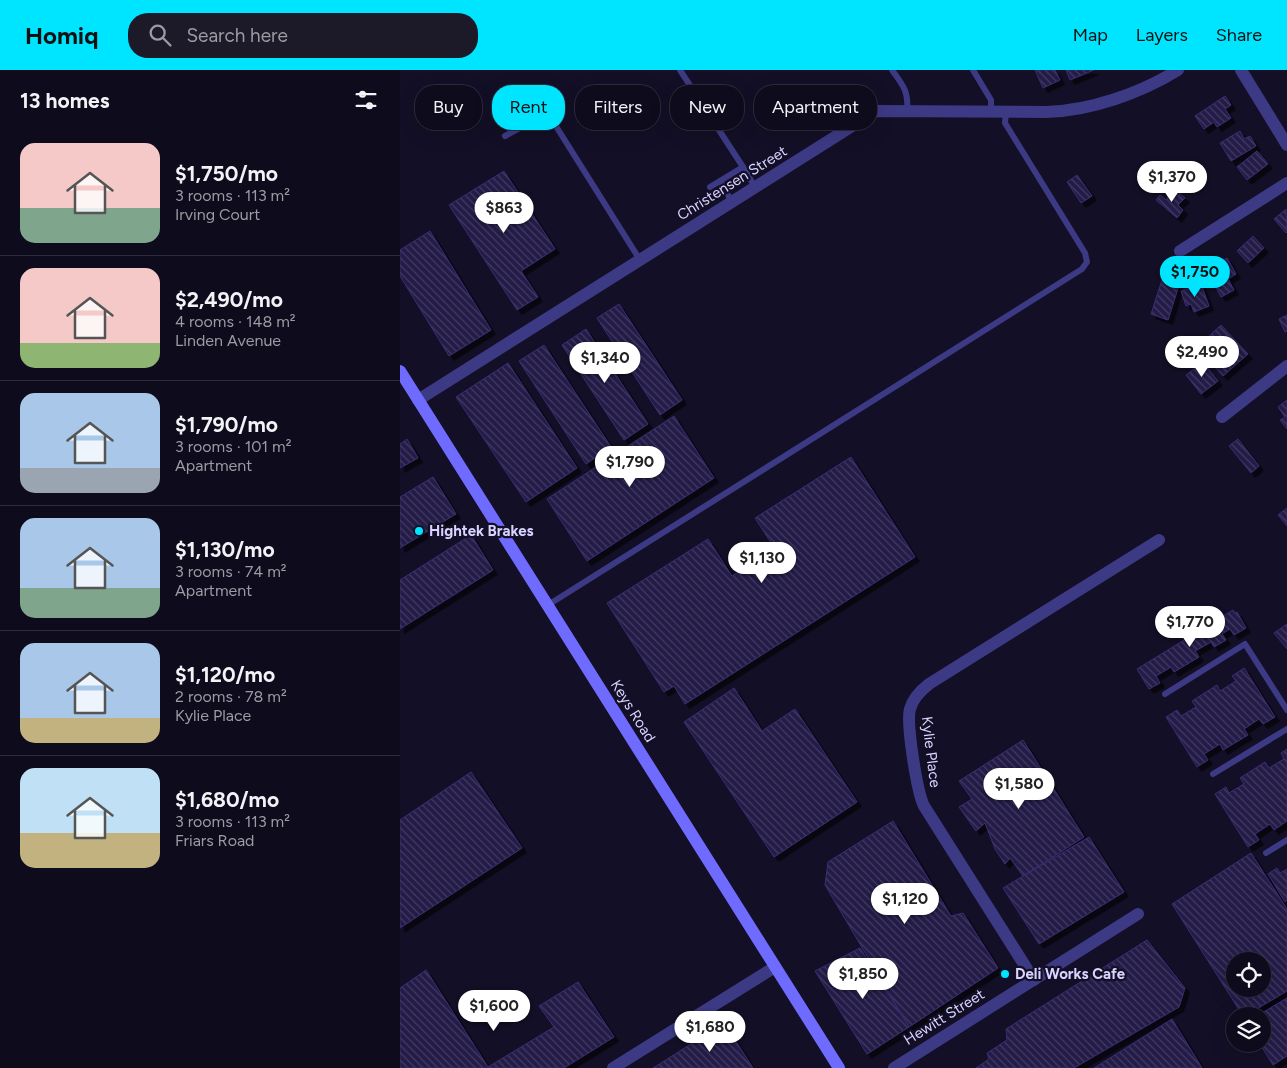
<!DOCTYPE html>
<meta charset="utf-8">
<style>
body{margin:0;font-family:Figtree,sans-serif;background:#1c1929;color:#f1f3f6;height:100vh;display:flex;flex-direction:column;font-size:19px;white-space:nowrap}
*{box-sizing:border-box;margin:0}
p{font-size:16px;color:#9b9ba3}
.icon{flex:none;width:28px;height:28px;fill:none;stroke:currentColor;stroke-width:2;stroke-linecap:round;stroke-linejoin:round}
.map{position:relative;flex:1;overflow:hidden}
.sheet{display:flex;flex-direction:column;background:#0e0b1c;width:400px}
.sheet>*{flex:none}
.banner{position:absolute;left:15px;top:15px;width:475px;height:45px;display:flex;gap:10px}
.controls{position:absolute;left:826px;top:882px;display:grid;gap:10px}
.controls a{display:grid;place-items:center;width:45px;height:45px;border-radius:50%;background:#0e0b1c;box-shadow:0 5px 20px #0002,0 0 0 1px #2e2b3b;font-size:25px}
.price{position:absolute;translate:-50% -42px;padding:0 11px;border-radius:18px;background:#fff;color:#222;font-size:16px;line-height:32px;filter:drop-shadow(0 1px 2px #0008)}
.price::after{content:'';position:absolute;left:50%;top:30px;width:15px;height:11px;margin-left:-8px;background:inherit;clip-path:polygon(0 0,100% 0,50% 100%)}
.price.selected{background:#00e5ff;color:#111}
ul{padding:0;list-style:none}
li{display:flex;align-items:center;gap:15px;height:125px;padding:0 20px}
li+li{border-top:1px solid #2e2b3b}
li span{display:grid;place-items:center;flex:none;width:140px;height:100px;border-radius:15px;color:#555}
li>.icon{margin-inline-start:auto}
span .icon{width:60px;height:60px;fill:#fffc;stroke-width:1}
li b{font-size:21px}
h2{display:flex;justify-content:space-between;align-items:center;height:60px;padding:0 20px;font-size:21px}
.tag{padding:0 18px;border-radius:20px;background:#0e0b1c;box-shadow:0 5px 20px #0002,0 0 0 1px #2e2b3b;font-size:18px;line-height:45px}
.tag.selected{background:#00e5ff;color:#111}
header{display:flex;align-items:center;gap:30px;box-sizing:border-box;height:70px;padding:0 25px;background:#00e5ff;color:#111}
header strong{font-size:24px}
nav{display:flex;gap:28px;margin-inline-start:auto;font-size:18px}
.search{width:350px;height:45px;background:#1c1929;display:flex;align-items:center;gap:12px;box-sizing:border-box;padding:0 18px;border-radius:20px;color:#9b9ba3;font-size:19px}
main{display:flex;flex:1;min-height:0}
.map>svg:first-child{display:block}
.building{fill:url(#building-back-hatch);stroke:#3b2d73;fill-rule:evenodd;filter:url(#shadow)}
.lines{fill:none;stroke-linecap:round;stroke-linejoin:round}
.lane{stroke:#3d3a85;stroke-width:6}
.street{stroke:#3d3a85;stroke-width:12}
.secondary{stroke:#6f6bff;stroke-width:12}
.poi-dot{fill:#00e5ff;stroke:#130f26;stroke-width:2}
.labels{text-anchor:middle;stroke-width:4.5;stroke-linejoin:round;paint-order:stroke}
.street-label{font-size:15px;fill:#d9d4ff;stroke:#130f26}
.poi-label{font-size:15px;font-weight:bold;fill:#d9d4ff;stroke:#130f26;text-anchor:start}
</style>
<header>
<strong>Homiq</strong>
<div class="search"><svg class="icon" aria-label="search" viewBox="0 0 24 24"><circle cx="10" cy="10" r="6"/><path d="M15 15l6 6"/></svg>Search here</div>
<nav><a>Map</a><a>Layers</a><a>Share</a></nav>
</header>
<main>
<section class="sheet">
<h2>13 homes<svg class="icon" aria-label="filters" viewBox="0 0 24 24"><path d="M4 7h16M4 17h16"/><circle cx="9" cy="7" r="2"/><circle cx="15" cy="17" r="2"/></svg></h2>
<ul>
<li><span style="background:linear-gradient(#f6c9c9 65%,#7fa58c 0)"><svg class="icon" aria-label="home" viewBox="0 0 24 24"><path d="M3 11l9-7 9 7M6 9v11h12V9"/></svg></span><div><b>$1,750/mo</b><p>3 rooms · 113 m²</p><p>Irving Court</p></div></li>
<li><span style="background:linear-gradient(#f6c9c9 75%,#8fb573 0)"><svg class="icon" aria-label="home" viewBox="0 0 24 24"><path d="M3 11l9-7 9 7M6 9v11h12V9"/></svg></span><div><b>$2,490/mo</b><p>4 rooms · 148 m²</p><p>Linden Avenue</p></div></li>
<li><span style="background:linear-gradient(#a9c7e8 75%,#9aa5b1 0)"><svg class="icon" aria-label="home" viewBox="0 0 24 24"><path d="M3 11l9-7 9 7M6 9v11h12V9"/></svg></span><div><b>$1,790/mo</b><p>3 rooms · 101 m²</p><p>Apartment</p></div></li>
<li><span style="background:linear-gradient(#a9c7e8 70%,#7fa58c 0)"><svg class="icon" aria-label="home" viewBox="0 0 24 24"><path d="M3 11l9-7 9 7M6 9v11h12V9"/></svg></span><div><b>$1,130/mo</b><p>3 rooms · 74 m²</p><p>Apartment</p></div></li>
<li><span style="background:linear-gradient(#a9c7e8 75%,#c2b280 0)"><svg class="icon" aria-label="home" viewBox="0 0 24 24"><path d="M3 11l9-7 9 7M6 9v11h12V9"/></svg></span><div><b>$1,120/mo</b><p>2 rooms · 78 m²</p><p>Kylie Place</p></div></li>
<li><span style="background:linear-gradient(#bfe0f5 65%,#c2b280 0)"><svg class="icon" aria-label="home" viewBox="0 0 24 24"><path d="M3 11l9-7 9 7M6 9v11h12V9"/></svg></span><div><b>$1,680/mo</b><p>3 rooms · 113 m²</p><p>Friars Road</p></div></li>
</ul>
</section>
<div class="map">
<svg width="887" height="998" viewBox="0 0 887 998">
<defs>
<pattern id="building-back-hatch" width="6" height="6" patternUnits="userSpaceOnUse" patternTransform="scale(1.25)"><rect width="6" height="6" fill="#241b47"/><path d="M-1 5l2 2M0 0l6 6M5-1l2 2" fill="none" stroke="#433b63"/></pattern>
<filter id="shadow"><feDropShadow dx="4.5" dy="4.5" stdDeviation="0" flood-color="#0009"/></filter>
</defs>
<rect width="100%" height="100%" fill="#130f26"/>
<g class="building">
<path d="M635,0H655L660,10L643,18Z"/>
<path d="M666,0H694L670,10Z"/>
<path d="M825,26L831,35L825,39L831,48L817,57L814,52L804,59L795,46Z"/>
<path d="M840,61L844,69L850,66L856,76L831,91L820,73Z"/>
<path d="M857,81L868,94L847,110L837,97Z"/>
<path d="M104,101L155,179L121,201L138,227L117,240L49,135Z"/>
<path d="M677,105L692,126L681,133L667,112Z"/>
<path d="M774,119L785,128L778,135L783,140L777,148L756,130L760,125L766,130Z"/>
<path d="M886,139L887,162L886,163L874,149Z"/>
<path d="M30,161L91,260L49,286L0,206V180Z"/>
<path d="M853,166L864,178L848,193L837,181Z"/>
<path d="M827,188L836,204L828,209L834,220L821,227L806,199Z"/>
<path d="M762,210L779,215L768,250L751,244Z"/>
<path d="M801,214L809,236L794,242L791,234L786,236L781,221Z"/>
<path d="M219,234L282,330L260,345L197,248Z"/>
<path d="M887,245V261L885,262L879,249Z"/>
<path d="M821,255L848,284L823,306L797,277Z"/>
<path d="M186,259L248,354L224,370L162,275Z"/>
<path d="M144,275L211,377L186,394L119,291Z"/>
<path d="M803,292L818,311L801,324L786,305Z"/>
<path d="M108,293L177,398L126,432L56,327Z"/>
<path d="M887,330V359L880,350L885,347L878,337Z"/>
<path d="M274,346L314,408L187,491L147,429Z"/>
<path d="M7,369L18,388L0,398V374Z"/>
<path d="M838,369L859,396L851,403L829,376Z"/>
<path d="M451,387L515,487L285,634L274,616L264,622L207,533L308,469L332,506L375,479L355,448Z"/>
<path d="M33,407L56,444L0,478V427Z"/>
<path d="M887,438V456L878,445Z"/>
<path d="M71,465L93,500L0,559V510Z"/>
<path d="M833,540L835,543L837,542L846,558L834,565L830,559L822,564L826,570L814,577L811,572L795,581L799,587L774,602L771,597L756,606L760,613L749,619L737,599Z"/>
<path d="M887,554V579L874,563Z"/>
<path d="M844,598L875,647L863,654L859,649L844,659L848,665L823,680L820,674L804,684L808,690L797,697L766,647L777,640L781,646L796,637L792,631L817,615L820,621L836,611L832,606Z"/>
<path d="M334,618L362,661L395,639L457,732L374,787L284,652Z"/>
<path d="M623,670L684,767L623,806L610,788L605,794L595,779L585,753L576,761L559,737L572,729L559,711Z"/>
<path d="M887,679V751L874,760L870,754L855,764L859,770L848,777L815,724L826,717L829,723L844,714L840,708L865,692L869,698L884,689L881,683Z"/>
<path d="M71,702L122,778L0,858V750Z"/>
<path d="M493,751L551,846L563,843L598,898L509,957L425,815L428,792Z"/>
<path d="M689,767L724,822L639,874L603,818Z"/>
<path d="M851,783L887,839V921L845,946H843L772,834ZM835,891H862V919H835Z"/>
<path d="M877,798L880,803L887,799V830L885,832L868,804Z"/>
<path d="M747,870L785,918L779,937L674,998H576L589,989L587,983L607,970L606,959Z"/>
<path d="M460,878L509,957L467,984L415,901Z"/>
<path d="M26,900L88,997L154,957L139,936L178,912L214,967L164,998H0V918Z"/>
<path d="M887,928V986L873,995L860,974H862V946H857Z"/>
<path d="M772,949L802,998H694Z"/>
<path d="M324,953L353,998H253Z"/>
</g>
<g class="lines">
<g class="lane">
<path d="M280,0L343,97L310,117"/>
<path d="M492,0C503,15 509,22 507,41"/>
<path d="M573,0L591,30V41"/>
<path d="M105,66L142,46L149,48L154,53L240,190"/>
<path d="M343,97L355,117"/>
<path d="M320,111L332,132"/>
<path d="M148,535L682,199L687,192L685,183L605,53L606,41"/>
<path d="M765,624L845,574L887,640"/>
<path d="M813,704L887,659"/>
<path d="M866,783L887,770"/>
</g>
<g class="street">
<path d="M841,0L887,75"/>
<path d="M780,181L887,113"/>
<path d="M18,330L476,41L646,42C690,41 741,23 778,0"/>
<path d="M822,347L887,296"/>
<path d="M634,910L524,736C517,722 506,653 510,639C513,628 520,621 529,614L759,470"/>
<path d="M213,998L375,897"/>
<path d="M494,998L738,844"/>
</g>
<path class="secondary" d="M0,301L439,998"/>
</g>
<g class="poi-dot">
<circle cx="19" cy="461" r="5"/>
<circle cx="605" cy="904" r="5"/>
</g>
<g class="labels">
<g class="street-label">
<text transform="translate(332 113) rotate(-32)" y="5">Christensen Street</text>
<text transform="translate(233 641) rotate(58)" y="5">Keys Road</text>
<text transform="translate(531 682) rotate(83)" y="5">Kylie Place</text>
<text transform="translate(544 947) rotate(-32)" y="5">Hewitt Street</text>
</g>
<g class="poi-label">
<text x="29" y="466">Hightek Brakes</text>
<text x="615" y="909">Deli Works Cafe</text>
</g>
</g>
</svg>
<div class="controls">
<a><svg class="icon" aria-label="locate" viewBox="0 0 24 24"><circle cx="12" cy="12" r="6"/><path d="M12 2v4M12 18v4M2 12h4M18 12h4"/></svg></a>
<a><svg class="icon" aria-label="layers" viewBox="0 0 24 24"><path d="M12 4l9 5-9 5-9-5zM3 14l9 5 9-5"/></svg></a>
</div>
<b class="price" style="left:772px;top:133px">$1,370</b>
<b class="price" style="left:104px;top:164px">$863</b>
<b class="price selected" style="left:795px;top:228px">$1,750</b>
<b class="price" style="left:802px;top:308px">$2,490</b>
<b class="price" style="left:205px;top:314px">$1,340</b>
<b class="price" style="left:230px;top:418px">$1,790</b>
<b class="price" style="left:362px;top:514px">$1,130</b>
<b class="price" style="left:790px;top:578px">$1,770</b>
<b class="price" style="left:619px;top:740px">$1,580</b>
<b class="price" style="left:505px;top:855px">$1,120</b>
<b class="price" style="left:463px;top:930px">$1,850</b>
<b class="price" style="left:94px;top:962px">$1,600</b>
<b class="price" style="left:310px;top:983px">$1,680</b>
<div class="banner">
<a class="tag">Buy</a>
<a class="tag selected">Rent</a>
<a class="tag">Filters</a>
<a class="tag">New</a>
<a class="tag">Apartment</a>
</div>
</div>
</main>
